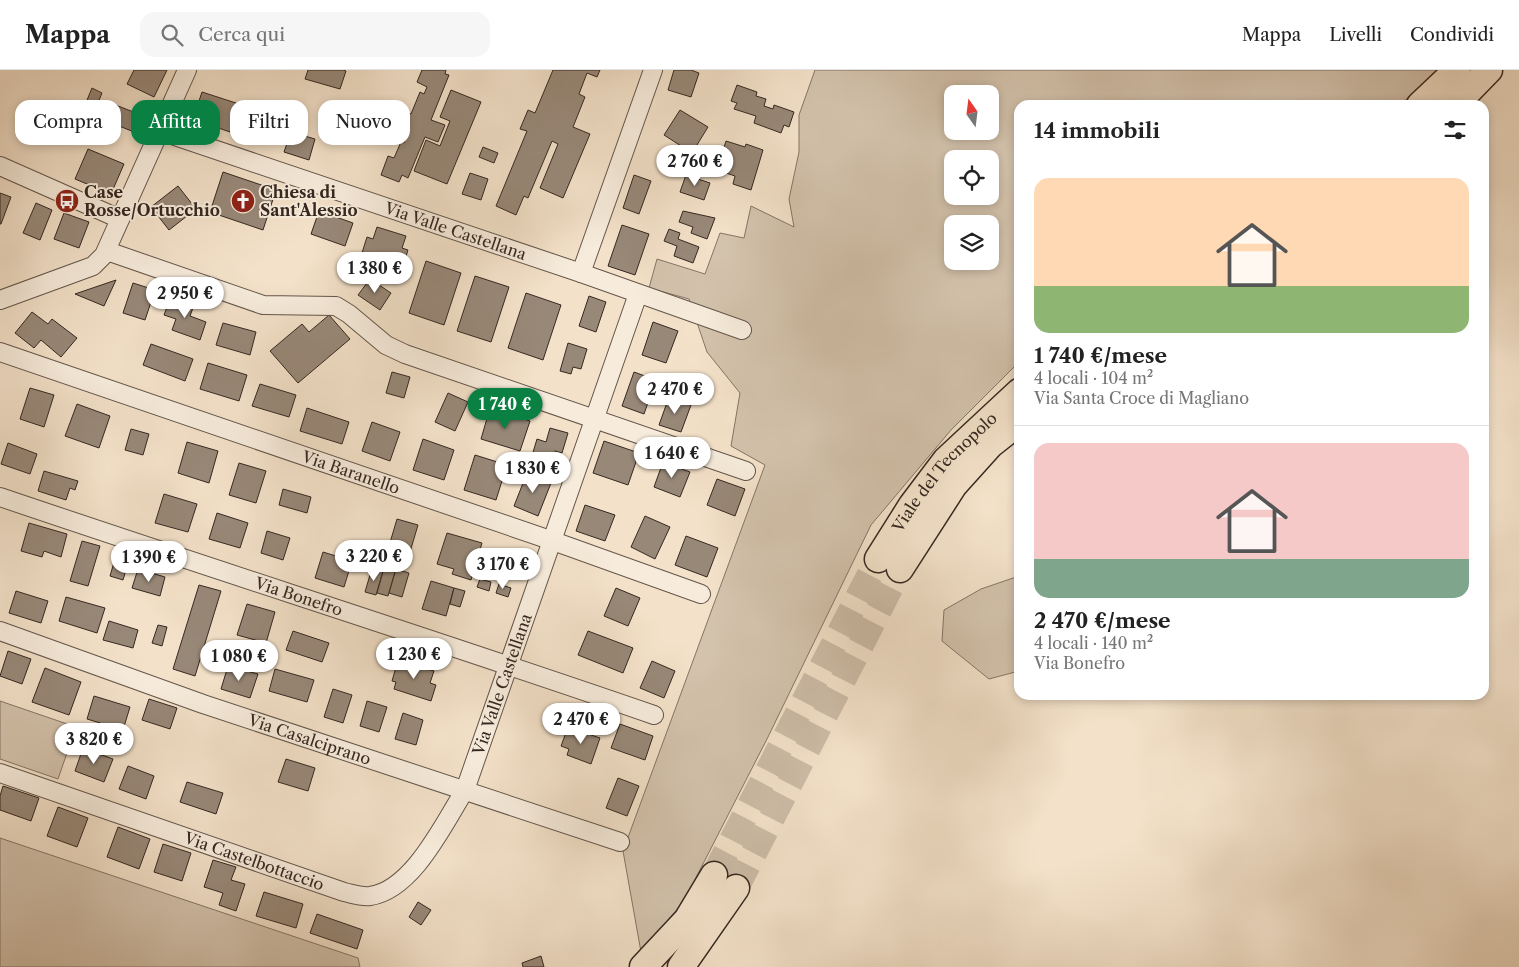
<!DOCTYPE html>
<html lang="it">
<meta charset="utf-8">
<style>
body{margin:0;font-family:"Libre Caslon Text",serif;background:#f6f6f6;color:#222;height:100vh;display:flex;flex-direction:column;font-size:19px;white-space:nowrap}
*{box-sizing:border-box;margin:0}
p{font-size:16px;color:#767676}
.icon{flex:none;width:28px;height:28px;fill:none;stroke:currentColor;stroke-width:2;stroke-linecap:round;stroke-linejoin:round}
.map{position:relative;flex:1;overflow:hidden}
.drawer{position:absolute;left:1014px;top:30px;width:475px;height:600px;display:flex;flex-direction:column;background:#fff;border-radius:15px;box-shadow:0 2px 8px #0003}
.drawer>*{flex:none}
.top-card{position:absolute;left:15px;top:30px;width:475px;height:45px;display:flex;gap:10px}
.needle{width:32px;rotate:346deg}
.tools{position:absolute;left:944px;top:15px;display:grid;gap:10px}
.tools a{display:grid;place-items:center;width:55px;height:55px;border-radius:10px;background:#fff;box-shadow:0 2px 8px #0003;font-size:25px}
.price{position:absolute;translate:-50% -42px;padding:0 11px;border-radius:18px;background:#fff;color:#222;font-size:16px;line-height:32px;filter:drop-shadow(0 1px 2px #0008)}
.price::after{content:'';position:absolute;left:50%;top:30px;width:15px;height:11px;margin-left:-8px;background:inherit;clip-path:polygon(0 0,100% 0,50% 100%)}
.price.selected{background:#0b8043;color:#fff}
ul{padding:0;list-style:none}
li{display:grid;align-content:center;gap:10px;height:265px;padding:0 20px}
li+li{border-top:1px solid #e0e0e0}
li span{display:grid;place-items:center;height:155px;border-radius:15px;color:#555}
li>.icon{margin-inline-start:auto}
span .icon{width:90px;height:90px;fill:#fffc;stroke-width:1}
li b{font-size:21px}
h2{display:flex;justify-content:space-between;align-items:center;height:60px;padding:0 20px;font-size:21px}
.chip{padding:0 18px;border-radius:15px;background:#fff;box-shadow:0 2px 8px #0003;font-size:18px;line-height:45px}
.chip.selected{background:#0b8043;color:#fff}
header{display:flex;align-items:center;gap:30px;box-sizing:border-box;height:70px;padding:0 25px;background:#fff;border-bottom:1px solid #e0e0e0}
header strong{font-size:24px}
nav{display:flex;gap:28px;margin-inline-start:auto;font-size:18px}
.search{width:350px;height:45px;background:#f6f6f6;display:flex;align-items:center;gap:12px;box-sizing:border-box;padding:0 18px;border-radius:15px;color:#767676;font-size:19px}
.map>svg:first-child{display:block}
.green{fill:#d3c2ac;stroke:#847566;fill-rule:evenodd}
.building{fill:#988878;stroke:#352821}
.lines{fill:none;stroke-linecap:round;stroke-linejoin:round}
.highway-tunnel{stroke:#cdbca7;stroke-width:26;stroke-dasharray:26 13;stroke-linecap:butt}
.minor-casing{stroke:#64564b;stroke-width:20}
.highway-casing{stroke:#352821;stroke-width:29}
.minor{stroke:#f7ecdc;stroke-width:18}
.highway{stroke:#f3e1c9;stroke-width:26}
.labels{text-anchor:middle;stroke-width:4;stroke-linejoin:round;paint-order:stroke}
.poi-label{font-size:16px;font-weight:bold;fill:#352821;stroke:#f7ecdc;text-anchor:start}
.street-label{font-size:16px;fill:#352821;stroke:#f7ecdc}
</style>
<header>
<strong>Mappa</strong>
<div class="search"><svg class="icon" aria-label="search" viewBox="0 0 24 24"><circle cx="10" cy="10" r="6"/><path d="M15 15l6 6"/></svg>Cerca qui</div>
<nav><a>Mappa</a><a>Livelli</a><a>Condividi</a></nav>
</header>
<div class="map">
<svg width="1519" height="897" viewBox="0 0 1519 897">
<rect width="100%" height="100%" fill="#f3e1c9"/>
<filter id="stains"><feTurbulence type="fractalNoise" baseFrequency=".004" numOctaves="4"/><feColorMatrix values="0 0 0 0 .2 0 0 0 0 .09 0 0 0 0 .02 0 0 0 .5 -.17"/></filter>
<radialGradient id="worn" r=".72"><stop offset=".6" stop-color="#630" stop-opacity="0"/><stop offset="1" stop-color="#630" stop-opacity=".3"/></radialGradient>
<g class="green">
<path d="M815,0H1438L1400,35H1019V292L951,360L871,455L767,669L684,831L641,882L623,781L765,395L731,376L740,323L707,282L689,229L649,218L657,189L705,204L720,163L744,168L751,136L794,157L789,129L799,82V45ZM952,24H990V61H952ZM952,89H990V126H952ZM952,154H990V191H952Z"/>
<path d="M1019,506V601L989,609L942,571L944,540L981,519Z"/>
<path d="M0,631L76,657L58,709L0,689Z"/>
<path d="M0,768L358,888L360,897H0Z"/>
</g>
<g class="building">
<path d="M134,0H167L154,27L127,14Z"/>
<path d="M308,0H343L346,1L340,19L305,9Z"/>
<path d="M422,0H446L445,4L449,5L431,50L445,55L438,72L425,67L408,108L402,105L399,112L381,105L388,86L394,88L401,72L404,73L407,66L404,65L407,57L403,55L408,43L411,44L420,22L424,24L427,17L417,12Z"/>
<path d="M553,0H600L597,7L587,3L579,24L585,27L573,57L590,64L563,128L540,118L558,74L552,71L528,128L524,126L516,145L496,136L527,61L520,59L528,40L535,43Z"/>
<path d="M674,0H691L699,3L691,27L668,20Z"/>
<path d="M737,15L757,22L756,26L766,29L764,36L773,39L774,35L794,42L789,57L784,55L781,63L754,53L756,46L734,39L737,33L731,31Z"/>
<path d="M92,18L102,23L95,40L85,35Z"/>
<path d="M451,20L481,32L447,114L414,101L426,70L440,76L450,51L440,47Z"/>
<path d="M202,22L239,34L230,62L193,49Z"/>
<path d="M256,33L272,39L263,64L247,58Z"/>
<path d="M113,34L141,45L134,62L107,51Z"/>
<path d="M680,40L708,57L692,83L664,65Z"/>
<path d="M291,62L315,69L309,90L284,82Z"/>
<path d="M726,71L745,77L746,74L763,80L751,120L733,114L735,106L717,100Z"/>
<path d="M483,77L498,83L494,93L479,87Z"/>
<path d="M88,79L124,94L111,124L75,109Z"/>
<path d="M223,102L276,120L263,160L210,142Z"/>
<path d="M470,103L488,109L481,130L462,124Z"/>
<path d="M634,105L651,111L639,144L623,138Z"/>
<path d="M686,105L710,113L704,130L680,122Z"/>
<path d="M178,116L196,139L169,160L151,137Z"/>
<path d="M0,123L11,127L1,154H0Z"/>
<path d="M36,133L52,140L40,170L23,163Z"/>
<path d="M319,141L353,153L345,176L311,164Z"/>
<path d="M683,141L715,148L707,169L691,163L693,157L679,152Z"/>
<path d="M64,143L89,152L79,178L54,169Z"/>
<path d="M622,155L649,164L635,205L608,196Z"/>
<path d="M377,157L406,166L402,178L408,180L402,199L361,186L367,167L373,169Z"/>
<path d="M669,159L680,163L678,169L699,177L693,193L674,186L677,176L664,171Z"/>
<path d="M426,191L461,203L444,255L409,243Z"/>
<path d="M475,206L509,217L491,272L457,261Z"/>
<path d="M370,209L391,223L380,240L358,225Z"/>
<path d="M116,210L104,236L75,224Z"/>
<path d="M133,213L155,220L145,250L123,243Z"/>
<path d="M526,223L561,235L543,290L508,278Z"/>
<path d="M589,226L606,232L596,262L579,256Z"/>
<path d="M171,227L194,235L190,246L206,252L200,270L172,260L176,249L164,245Z"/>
<path d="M32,242L48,254L52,249L77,268L61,287L41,270L34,278L15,263Z"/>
<path d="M329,245L350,269L298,313L270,281L302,254L309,262Z"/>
<path d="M653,252L678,261L666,293L642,285Z"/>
<path d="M223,253L256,262L250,285L216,275Z"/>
<path d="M568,273L587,279L581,299L573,297L571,304L560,301Z"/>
<path d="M151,274L193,289L185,311L143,295Z"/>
<path d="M208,293L247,305L239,331L200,319Z"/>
<path d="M392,302L410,307L404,328L386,323Z"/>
<path d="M634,302L656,310L644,344L622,336Z"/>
<path d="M260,314L296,325L289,347L252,336Z"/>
<path d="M30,318L54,325L44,357L20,349Z"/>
<path d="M448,323L468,332L455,361L435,352Z"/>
<path d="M669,327L691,335L681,362L659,355Z"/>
<path d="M77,334L110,346L99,378L65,366Z"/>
<path d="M307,338L349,352L342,374L300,361Z"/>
<path d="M490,338L530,351L520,381L481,369Z"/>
<path d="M372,352L400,362L390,391L362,381Z"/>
<path d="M550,358L568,363L562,383L555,381L551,395L531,389L537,369L546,372Z"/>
<path d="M131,359L149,364L143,385L125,380Z"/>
<path d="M423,369L454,380L444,410L413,400Z"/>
<path d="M604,371L639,383L628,415L593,403Z"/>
<path d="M187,372L218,381L209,413L178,403Z"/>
<path d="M8,373L37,384L30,404L1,394Z"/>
<path d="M475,385L507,395L496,430L464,420Z"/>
<path d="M663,392L690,402L680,427L654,417Z"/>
<path d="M239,393L266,401L256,433L229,425Z"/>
<path d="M44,401L78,411L75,420L70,418L66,430L38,421Z"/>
<path d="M527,403L551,413L538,446L514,436Z"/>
<path d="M717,409L745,419L735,446L707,435Z"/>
<path d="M283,419L311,427L307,443L279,435Z"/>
<path d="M164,424L197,434L188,462L155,453Z"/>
<path d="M585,435L615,445L605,471L576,461Z"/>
<path d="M217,443L248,453L240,478L209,469Z"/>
<path d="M645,446L670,457L655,489L631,477Z"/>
<path d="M397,449L418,455L410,482L389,476Z"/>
<path d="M29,453L67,464L61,487L44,481L42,487L21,481Z"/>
<path d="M267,461L290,468L283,490L261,483Z"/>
<path d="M447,463L482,473L471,510L452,504L454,499L437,494Z"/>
<path d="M686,466L718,478L707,507L675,495Z"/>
<path d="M82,471L100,476L88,516L70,511Z"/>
<path d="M117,482L130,486L123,510L110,506Z"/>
<path d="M323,482L352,491L344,517L315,508Z"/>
<path d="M372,498L383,501L376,525L365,522Z"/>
<path d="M384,498L395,502L388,526L377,523Z"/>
<path d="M138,499L165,507L160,526L132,518Z"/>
<path d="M396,499L409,503L402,527L389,523Z"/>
<path d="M480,509L491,512L489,521L477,517Z"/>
<path d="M431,511L454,518L446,546L422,539Z"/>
<path d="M499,514L511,518L508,527L496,523Z"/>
<path d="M199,515L221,521L195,606L173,599Z"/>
<path d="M454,518L465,521L460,537L450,534Z"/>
<path d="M616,518L640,528L628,556L604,546Z"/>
<path d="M16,521L48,531L41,553L9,543Z"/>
<path d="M66,527L105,538L97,563L59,551Z"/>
<path d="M247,534L275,542L266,573L237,565Z"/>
<path d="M109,551L138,560L133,578L103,570Z"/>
<path d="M158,555L167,557L162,576L152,573Z"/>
<path d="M293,561L329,573L322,592L286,580Z"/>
<path d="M588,561L633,578L623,603L578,585Z"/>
<path d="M8,581L31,589L22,614L0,606Z"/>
<path d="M398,590L434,601L430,613L436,615L431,631L394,619L396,612L392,611Z"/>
<path d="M652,591L675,601L664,628L640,618Z"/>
<path d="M228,596L258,604L250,628L221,619Z"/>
<path d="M45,598L81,612L69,645L32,632Z"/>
<path d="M275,599L314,610L307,632L269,621Z"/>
<path d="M333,619L352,625L343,653L324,647Z"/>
<path d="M94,626L130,637L123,660L87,649Z"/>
<path d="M149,629L177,638L170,659L142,650Z"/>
<path d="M367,631L387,637L379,662L360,656Z"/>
<path d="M403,643L423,650L416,675L395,669Z"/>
<path d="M620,654L653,666L645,690L611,678Z"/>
<path d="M568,657L600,668L591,694L567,685L569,679L561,676Z"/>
<path d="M83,678L113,689L104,712L75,701Z"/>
<path d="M286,689L315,698L308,721L278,712Z"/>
<path d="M128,696L154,706L146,729L119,719Z"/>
<path d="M618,708L639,716L627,746L606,738Z"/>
<path d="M187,712L223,723L216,744L180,732Z"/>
<path d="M3,716L39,728L31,751L0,740V726Z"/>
<path d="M58,737L88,748L77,777L47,766Z"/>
<path d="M118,757L150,769L139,799L107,787Z"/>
<path d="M163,774L191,783L182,811L154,802Z"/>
<path d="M213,790L236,797L231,810L245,814L236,841L219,835L223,823L204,817Z"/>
<path d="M264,822L303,834L296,858L256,846Z"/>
<path d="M418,832L431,840L421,855L409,847Z"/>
<path d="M317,844L363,860L357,879L310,863Z"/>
<path d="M541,886L544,897H523L522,893Z"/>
</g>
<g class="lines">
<g class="highway-tunnel">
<path d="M714,805L878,489"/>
<path d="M736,818L900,499"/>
</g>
<g class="minor-casing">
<g id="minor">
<path id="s1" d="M160,61L581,203L742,260"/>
<path d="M0,96L120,149"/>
<path d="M107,181L263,235L336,236L349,244L386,275L405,284L746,401"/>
<path d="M581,203L653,0"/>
<path d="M0,230L93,196L104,185L187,0"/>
<path id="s2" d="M0,282L553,471L701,524"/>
<path id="s3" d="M0,427C218,501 437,570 654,645"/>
<path id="s4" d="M0,561L203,634L620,772"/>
<path id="s5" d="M0,703L344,822C353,824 361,827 370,826C413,820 444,753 465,720L638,224"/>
</g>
</g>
<g class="highway-casing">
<g id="highway">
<path d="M1420,35L1457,0"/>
<path d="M1455,35L1489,0"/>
<path id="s6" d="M878,489L912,435L946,390L1019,322"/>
<path d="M900,499L954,415L990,375L1019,352"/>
<path d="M643,897L687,850L714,805"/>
<path d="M681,897L736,818"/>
</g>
</g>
<use href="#minor" class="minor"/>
<use href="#highway" class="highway"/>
</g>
<defs>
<g id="bus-disc" transform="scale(1.25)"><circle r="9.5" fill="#8f2418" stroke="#f7ecdc"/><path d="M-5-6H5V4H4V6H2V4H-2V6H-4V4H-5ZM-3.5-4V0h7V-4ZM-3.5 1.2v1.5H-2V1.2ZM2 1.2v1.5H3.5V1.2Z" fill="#fff"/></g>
<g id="church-disc" transform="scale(1.25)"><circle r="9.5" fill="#8f2418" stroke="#f7ecdc"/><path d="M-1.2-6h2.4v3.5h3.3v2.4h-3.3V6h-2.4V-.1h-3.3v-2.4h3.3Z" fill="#fff"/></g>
</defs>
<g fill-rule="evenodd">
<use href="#bus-disc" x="67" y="131"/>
<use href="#church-disc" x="243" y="131"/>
</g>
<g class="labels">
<g class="poi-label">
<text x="84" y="128">Case<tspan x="84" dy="18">Rosse/Ortucchio</tspan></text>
<text x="260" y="128">Chiesa di<tspan x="260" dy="18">Sant'Alessio</tspan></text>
</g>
<g class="street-label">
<text dy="6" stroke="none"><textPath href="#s1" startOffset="312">Via Valle Castellana</textPath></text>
<text dy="6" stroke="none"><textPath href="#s2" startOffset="371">Via Baranello</textPath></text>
<text dy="6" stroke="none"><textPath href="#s6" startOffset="110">Viale del Tecnopolo</textPath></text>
<text dy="6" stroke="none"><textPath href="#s3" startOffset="315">Via Bonefro</textPath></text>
<text dy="6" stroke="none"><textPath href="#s5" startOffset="649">Via Valle Castellana</textPath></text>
<text dy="6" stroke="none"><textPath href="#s4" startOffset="328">Via Casalciprano</textPath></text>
<text dy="6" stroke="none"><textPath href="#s5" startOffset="269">Via Castelbottaccio</textPath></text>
</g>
</g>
<rect width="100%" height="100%" filter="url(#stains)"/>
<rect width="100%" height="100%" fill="url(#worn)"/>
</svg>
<div class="tools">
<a><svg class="needle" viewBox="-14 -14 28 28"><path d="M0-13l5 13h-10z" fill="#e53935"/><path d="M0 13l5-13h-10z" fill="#767676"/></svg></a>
<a><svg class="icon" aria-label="locate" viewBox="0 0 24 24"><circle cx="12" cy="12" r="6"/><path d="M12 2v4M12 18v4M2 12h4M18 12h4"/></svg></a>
<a><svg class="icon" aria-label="layers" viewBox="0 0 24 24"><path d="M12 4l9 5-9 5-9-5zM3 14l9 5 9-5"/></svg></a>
</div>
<b class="price" style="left:695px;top:117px">2 760 €</b>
<b class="price" style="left:375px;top:224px">1 380 €</b>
<b class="price" style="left:185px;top:249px">2 950 €</b>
<b class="price" style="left:675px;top:345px">2 470 €</b>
<b class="price selected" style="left:505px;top:360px">1 740 €</b>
<b class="price" style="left:672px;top:409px">1 640 €</b>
<b class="price" style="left:533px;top:424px">1 830 €</b>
<b class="price" style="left:374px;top:512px">3 220 €</b>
<b class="price" style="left:149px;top:513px">1 390 €</b>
<b class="price" style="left:503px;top:520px">3 170 €</b>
<b class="price" style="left:414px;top:610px">1 230 €</b>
<b class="price" style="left:239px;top:612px">1 080 €</b>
<b class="price" style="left:581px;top:675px">2 470 €</b>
<b class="price" style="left:94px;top:695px">3 820 €</b>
<div class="top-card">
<a class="chip">Compra</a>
<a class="chip selected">Affitta</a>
<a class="chip">Filtri</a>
<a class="chip">Nuovo</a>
</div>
<section class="drawer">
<h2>14 immobili<svg class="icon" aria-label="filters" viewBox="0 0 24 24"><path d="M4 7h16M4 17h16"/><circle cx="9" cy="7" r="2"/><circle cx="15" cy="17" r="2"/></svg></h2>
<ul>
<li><span style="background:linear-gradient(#ffd9b3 70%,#8fb573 0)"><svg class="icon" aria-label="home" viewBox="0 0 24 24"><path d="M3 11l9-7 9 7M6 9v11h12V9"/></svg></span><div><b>1 740 €/mese</b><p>4 locali · 104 m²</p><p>Via Santa Croce di Magliano</p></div></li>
<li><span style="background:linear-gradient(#f6c9c9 75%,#7fa58c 0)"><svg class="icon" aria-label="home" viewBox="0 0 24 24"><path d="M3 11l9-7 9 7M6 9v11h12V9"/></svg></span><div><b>2 470 €/mese</b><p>4 locali · 140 m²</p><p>Via Bonefro</p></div></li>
</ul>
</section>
</div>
